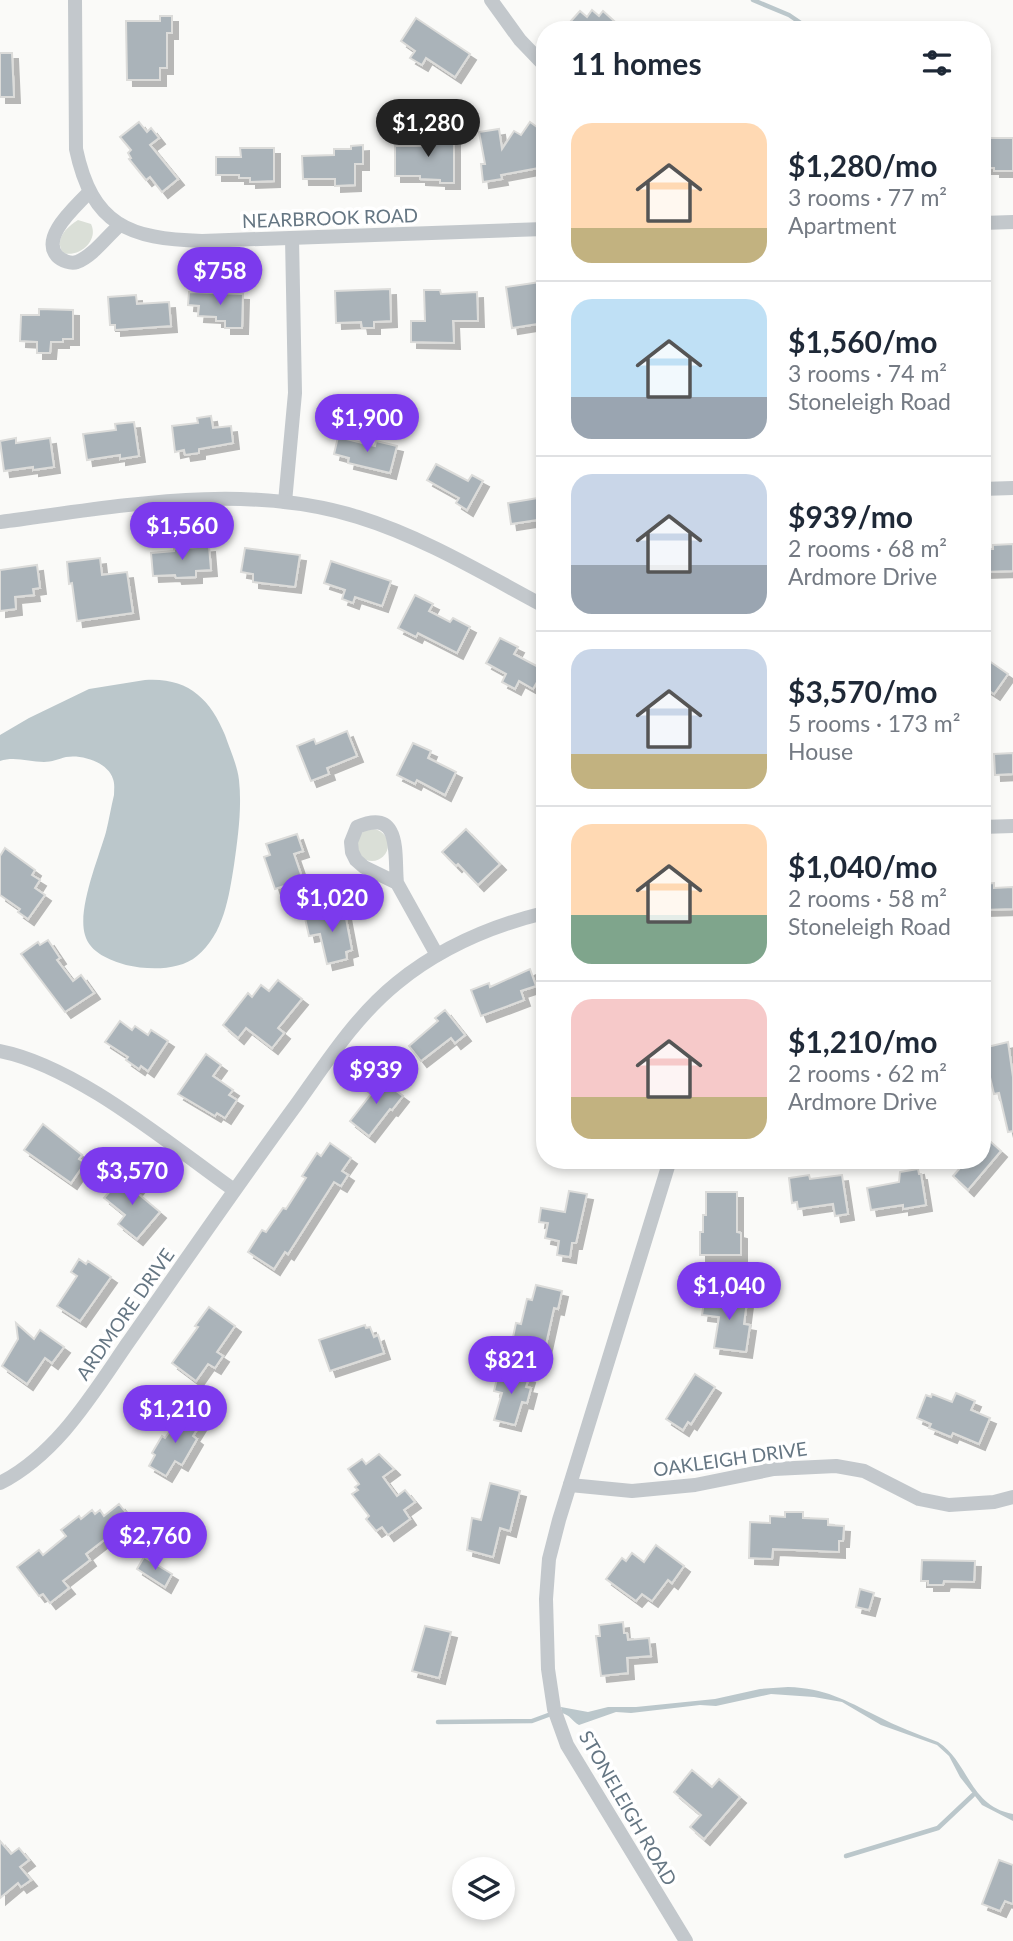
<!DOCTYPE html>
<meta charset="utf-8">
<style>
body{margin:0;font-family:Lato,sans-serif;background:#f6f6f7;color:#1f2937;height:100vh;display:flex;flex-direction:column;font-size:26px;white-space:nowrap}
*{box-sizing:border-box;margin:0}
p{font-size:23px;color:#747a83}
.icon{flex:none;width:38px;height:38px;fill:none;stroke:currentColor;stroke-width:2;stroke-linecap:round;stroke-linejoin:round}
.map{position:relative;flex:1;overflow:hidden}
.drawer{position:absolute;left:536px;top:21px;width:455px;height:1148px;display:flex;flex-direction:column;background:#fff;border-radius:28px;box-shadow:0 4px 10px #0003}
.drawer>*{flex:none}
.fabs{position:absolute;left:452px;top:1857px;display:grid;gap:14px}
.fabs a{display:grid;place-items:center;width:63px;height:63px;border-radius:50%;background:#fff;box-shadow:0 4px 10px #0003;font-size:35px}
.price{position:absolute;translate:-50% -60px;padding:0 16px;border-radius:24px;background:#7c3aed;color:#fff;font-size:23px;line-height:46px;filter:drop-shadow(0 2px 4px #0008)}
.price::after{content:'';position:absolute;left:50%;top:42px;width:21px;height:16px;margin-left:-10px;background:inherit;clip-path:polygon(0 0,100% 0,50% 100%)}
.price.active{background:#222;color:#fff}
ul{padding:0;list-style:none}
li{display:flex;align-items:center;gap:21px;height:175px;padding:0 35px}
li+li{border-top:2px solid #e0e1e3}
li span{display:grid;place-items:center;flex:none;width:196px;height:140px;border-radius:21px;color:#555}
li>.icon{margin-inline-start:auto}
span .icon{width:84px;height:84px;fill:#fffc;stroke-width:1}
li b{font-size:30px}
h2{display:flex;justify-content:space-between;align-items:center;height:84px;padding:0 35px;font-size:30px}
.map>svg:first-child{display:block}
.green{fill:#dadfd7}
.water{fill:#bbc7cb}
.lines{fill:none;stroke-linecap:round;stroke-linejoin:round}
.stream{stroke:#bbc7cb;stroke-width:4.5}
.building{fill:#aab3b9;stroke:#dcdcda;stroke-width:2;filter:url(#shadow)}
.street{stroke:#c3c8cc;stroke-width:14}
.labels{text-anchor:middle;stroke-width:7;stroke-linejoin:round;paint-order:stroke}
.street-label{font-size:19px;fill:#657683;stroke:#fff}
</style>
<div class="map">
<svg width="1013" height="1941" viewBox="0 0 1013 1941">
<defs>
<filter id="shadow"><feDropShadow dx="6" dy="6" stdDeviation="0" flood-color="#0004"/></filter>
</defs>
<rect width="100%" height="100%" fill="#fafaf8"/>
<g class="green">
<path d="M78,220L91,224C99,240 80,258 63,253C54,239 66,228 78,220Z"/>
<circle cx="372" cy="845" r="16"/>
</g>
<g class="water">
<path d="M145,680C187,677 210,698 225,735C230,750 237,764 239,780C242,808 238,837 234,865C229,896 224,934 197,956C179,971 148,970 126,965C110,960 90,953 85,935C77,909 99,857 106,832C109,820 111,807 114,795C114,790 115,784 113,779C108,762 81,754 66,757C58,759 52,762 44,762C29,762 15,756 0,761V735L29,718L89,689Z"/>
<path d="M788,1687C825,1688 845,1700 877,1716C896,1726 917,1734 938,1742C969,1762 969,1806 1013,1814V1821L982,1805L960,1777L949,1756L937,1745L881,1725L842,1702L814,1697L771,1694L716,1706L700,1705L631,1713L616,1712L579,1725C572,1721 570,1715 562,1713L561,1707L588,1712L608,1707H636L715,1699L760,1689Z"/>
</g>
<g class="lines">
<g class="stream">
<path d="M753,0L789,15L811,30"/>
<path d="M438,1722L532,1721L551,1714"/>
<path d="M846,1856L938,1828L973,1795"/>
</g>
</g>
<g class="building">
<path d="M592,10L599,16L603,11L624,30H575L578,27L571,21L580,11L587,17Z"/>
<path d="M160,16H172V33H167V68H160V80H127L126,21H160Z"/>
<path d="M416,18L470,54L455,77L426,58L422,65L410,58L415,51L401,41Z"/>
<path d="M0,53H12L14,97H0Z"/>
<path d="M139,122L147,132L151,128L159,138L150,145L178,179L162,192L150,177L146,180L129,159L131,158L128,153L131,150L120,137Z"/>
<path d="M530,122L544,132V167L501,175L502,179L483,182L481,164H485L479,132L499,129L502,149L514,131L521,135Z"/>
<path d="M427,133L454,134V183H440V180L420,179V176H395V146H427Z"/>
<path d="M982,138H1013V171H994V168H982Z"/>
<path d="M363,145V164H355V185L335,186V179H303L302,156L334,155V149H351V146Z"/>
<path d="M240,148H274V181L250,182V178H239V175H216V157H241Z"/>
<path d="M540,282L544,283V323L512,328L506,287Z"/>
<path d="M390,289L391,321L374,322V328H362L361,322L336,323L335,291Z"/>
<path d="M424,290H440L441,294L477,292L478,321H453L454,343L411,342V321H425Z"/>
<path d="M189,292L243,294L242,328H225V321H216V317L198,316L199,306L188,305Z"/>
<path d="M136,295L137,304L169,302L171,326L115,330V325H110L108,297Z"/>
<path d="M39,309L73,310V339H63V342H51L50,353H37V342L20,341L21,315H39Z"/>
<path d="M211,416L213,428L231,426L233,443L199,449V453L185,455L184,450L175,452L172,426L198,423L197,418Z"/>
<path d="M134,422L139,456L120,459V455L87,460L83,434L116,430L115,424Z"/>
<path d="M338,437L375,446L376,441L397,446L390,473L348,463L349,458L334,454Z"/>
<path d="M16,438V443L50,438L54,467L33,470V467L4,471L0,441Z"/>
<path d="M436,464L468,481L472,475L483,481L467,510L456,503L459,498L427,480Z"/>
<path d="M544,497V519L511,524L508,503Z"/>
<path d="M1013,544V571L982,572V549H993V545Z"/>
<path d="M209,546L211,570L196,571V577L176,578L175,575L153,576L151,553L174,551V549Z"/>
<path d="M245,548L300,555L295,587L253,582V574L241,572Z"/>
<path d="M100,558L102,575L127,572L133,613L77,621L72,583L69,584L67,562Z"/>
<path d="M331,561L391,581L382,606L355,597L353,603L342,599L345,590L324,583Z"/>
<path d="M37,565L40,588L33,589L34,595L15,597L16,609L0,611V570Z"/>
<path d="M415,595L433,604L429,611L450,622L453,618L470,627L457,653L418,633L416,637L398,628Z"/>
<path d="M500,638L518,647L514,654L544,670L533,689L519,681L515,689L502,682L506,674L486,663Z"/>
<path d="M982,656L1008,674L994,694L982,686Z"/>
<path d="M347,731L357,756L327,768L329,774L311,781L297,746L314,739L316,744Z"/>
<path d="M413,743L431,751L428,758L456,772L445,795L417,780L415,784L397,775Z"/>
<path d="M1013,753V774L995,775L994,754Z"/>
<path d="M466,829L500,864L478,885L458,864L456,866L442,852Z"/>
<path d="M297,834L303,851L294,854L303,880L275,889L264,857L270,855L266,844Z"/>
<path d="M5,848L35,870L32,875L40,880L35,888L45,895L28,919L18,912L20,909L0,895V856Z"/>
<path d="M994,883V888L1013,887V909L982,910V884Z"/>
<path d="M344,908L352,950L346,952L347,959L327,964L320,934L309,936L305,918Z"/>
<path d="M48,940L60,958L57,960L73,981L81,975L94,993L65,1012L21,954L38,942L40,945Z"/>
<path d="M530,969L536,986L521,991L524,1000L481,1016L471,990L489,983L490,987Z"/>
<path d="M278,980L302,999L278,1028L284,1033L272,1048L246,1028L238,1038L223,1025L248,993L252,997L261,985L269,991Z"/>
<path d="M445,1010L465,1035L455,1043L451,1038L421,1061L409,1046L438,1021L435,1018Z"/>
<path d="M120,1021L132,1030L135,1026L148,1035L151,1030L168,1041L148,1071L141,1066L139,1069L126,1060L128,1057L105,1042Z"/>
<path d="M1008,1042L1013,1077V1131L1008,1132L999,1093L994,1094L983,1048Z"/>
<path d="M206,1054L221,1065L213,1076L233,1090L229,1095L237,1100L225,1118L217,1113L215,1116L178,1094Z"/>
<path d="M376,1076L403,1096L392,1110L390,1109L369,1136L350,1121L371,1094L365,1090Z"/>
<path d="M43,1124L82,1155L79,1159L85,1163L71,1183L24,1150Z"/>
<path d="M982,1134L1001,1151L968,1190L953,1176L967,1160H982Z"/>
<path d="M330,1143L351,1158L342,1171L348,1175L341,1186L334,1182L288,1254L285,1252L274,1269L248,1252L262,1230L266,1232L283,1208L286,1209L306,1178L302,1176L317,1153L321,1156Z"/>
<path d="M918,1169L919,1174H921L926,1205L903,1209V1205L871,1210L867,1188L899,1182L900,1172Z"/>
<path d="M125,1174L139,1186L135,1191L160,1212L137,1239L118,1224L125,1215L104,1198Z"/>
<path d="M809,1175L810,1179L842,1175L848,1214L835,1216L833,1204L798,1209L797,1202L792,1203L789,1178Z"/>
<path d="M569,1191L587,1194L576,1243H572L570,1257L557,1255L559,1241L545,1238L548,1223L539,1222L541,1208L565,1212Z"/>
<path d="M706,1192H737V1232L741,1233V1255H700V1232H703V1215H706Z"/>
<path d="M79,1259L86,1264L88,1261L111,1277L80,1321L57,1306L77,1276L71,1272Z"/>
<path d="M536,1285L562,1291L558,1309L554,1308L545,1349L512,1342L516,1323L521,1324L527,1299L532,1300Z"/>
<path d="M705,1295L747,1301L744,1324L750,1325L746,1352L714,1348L719,1317L702,1315Z"/>
<path d="M209,1307L235,1326L217,1352L223,1356L215,1368L208,1364L196,1381L172,1363L198,1327L195,1326Z"/>
<path d="M16,1323L34,1339L40,1330L64,1347L52,1363L45,1358L27,1384L2,1366L18,1339Z"/>
<path d="M365,1325L366,1328L370,1327L374,1337L378,1335L384,1353L330,1371L319,1340Z"/>
<path d="M499,1370L529,1377L526,1387L531,1388L527,1403L522,1402L515,1425L494,1420L502,1393L494,1391Z"/>
<path d="M695,1374L715,1387L691,1424L688,1422L683,1430L666,1419Z"/>
<path d="M956,1393L975,1401L971,1410L990,1418L979,1444L953,1433L951,1437L929,1428L931,1424L917,1418L926,1395L931,1397L932,1394L952,1402Z"/>
<path d="M183,1413L201,1423L193,1436L197,1439L182,1465L175,1461L166,1476L149,1466L155,1455L152,1453L162,1436L165,1438Z"/>
<path d="M379,1454L394,1469L383,1477L397,1496L405,1490L415,1502L404,1510L410,1519L388,1535L382,1527L376,1531L366,1519L369,1516L352,1494L358,1490L355,1487L359,1484L348,1469L362,1459L366,1464Z"/>
<path d="M490,1483L520,1491L510,1531L500,1528L493,1557L467,1550L472,1518L481,1520Z"/>
<path d="M119,1504L131,1519L86,1554L90,1560L63,1581L69,1588L50,1603L43,1594L39,1596L17,1567L39,1550L43,1555L66,1536L61,1530L79,1516L81,1519L92,1510L95,1514L100,1510L104,1516Z"/>
<path d="M785,1512H803V1518L828,1519V1525L844,1526L843,1541H839V1552L773,1549L772,1559L749,1558L750,1522L770,1523V1516L785,1517Z"/>
<path d="M656,1545L684,1566L672,1583L668,1580L652,1601L642,1594L636,1601L606,1579L622,1558L626,1561L632,1553L644,1562Z"/>
<path d="M144,1557L172,1574L165,1587L137,1569Z"/>
<path d="M922,1560L975,1561L974,1582L944,1581L943,1585H928V1581H921Z"/>
<path d="M860,1589L874,1593L869,1610L856,1607Z"/>
<path d="M623,1622L624,1633H627L628,1640L649,1638L651,1656L627,1658L628,1673L601,1676L596,1636H600L599,1625Z"/>
<path d="M425,1626L451,1632L439,1678L412,1671Z"/>
<path d="M692,1770L712,1787L719,1779L740,1797L704,1839L690,1827L701,1815L674,1792Z"/>
<path d="M0,1841L11,1854L19,1848L29,1860L20,1867L31,1880L21,1887L18,1883L0,1898Z"/>
<path d="M999,1860L1013,1865V1904L1005,1901L1000,1911L982,1904Z"/>
</g>
<g class="lines">
<g class="street">
<path d="M75,0L76,149C92,225 129,239 202,241L544,229"/>
<path d="M491,0L520,40L544,65"/>
<path d="M89,192C77,206 40,236 57,256C62,261 71,264 77,262C93,256 107,236 120,225"/>
<path d="M982,223L1013,222"/>
<path d="M982,489L1013,488"/>
<path d="M285,502L295,393L292,238"/>
<path d="M0,522C116,507 243,481 358,517C423,537 484,574 544,606"/>
<path d="M982,827L1013,826"/>
<path d="M397,883C394,857 403,807 357,827L351,842L352,852L356,860L364,867L397,883L437,955"/>
<path d="M0,1051C77,1066 169,1144 234,1190"/>
<path d="M670,1160L559,1520L549,1559L546,1599L548,1669L554,1709L567,1745L686,1941"/>
<path d="M0,1483C57,1454 92,1395 127,1344C183,1264 238,1184 296,1105C327,1062 355,1017 397,983C440,948 491,926 544,913"/>
<path d="M570,1485L632,1491L695,1485L774,1469L836,1466L864,1471L919,1499L949,1505L994,1502L1013,1497"/>
</g>
</g>
<g class="labels">
<g class="street-label">
<text transform="translate(330 218) rotate(-2)" y="7">NEARBROOK ROAD</text>
<text transform="translate(125 1314) rotate(-55)" y="7">ARDMORE DRIVE</text>
<text transform="translate(730 1459) rotate(-8)" y="7">OAKLEIGH DRIVE</text>
<text transform="translate(628 1808) rotate(60)" y="7">STONELEIGH ROAD</text>
</g>
</g>
</svg>
<div class="fabs">
<a><svg class="icon" aria-label="layers" viewBox="0 0 24 24"><path d="M12 4l9 5-9 5-9-5zM3 14l9 5 9-5"/></svg></a>
</div>
<b class="price active" style="left:428px;top:159px">$1,280</b>
<b class="price" style="left:220px;top:307px">$758</b>
<b class="price" style="left:367px;top:454px">$1,900</b>
<b class="price" style="left:182px;top:562px">$1,560</b>
<b class="price" style="left:332px;top:934px">$1,020</b>
<b class="price" style="left:376px;top:1106px">$939</b>
<b class="price" style="left:132px;top:1207px">$3,570</b>
<b class="price" style="left:729px;top:1322px">$1,040</b>
<b class="price" style="left:511px;top:1396px">$821</b>
<b class="price" style="left:175px;top:1445px">$1,210</b>
<b class="price" style="left:155px;top:1572px">$2,760</b>
<section class="drawer">
<h2>11 homes<svg class="icon" aria-label="filters" viewBox="0 0 24 24"><path d="M4 7h16M4 17h16"/><circle cx="9" cy="7" r="2"/><circle cx="15" cy="17" r="2"/></svg></h2>
<ul>
<li><span style="background:linear-gradient(#ffd9b3 75%,#c2b280 0)"><svg class="icon" aria-label="home" viewBox="0 0 24 24"><path d="M3 11l9-7 9 7M6 9v11h12V9"/></svg></span><div><b>$1,280/mo</b><p>3 rooms · 77 m²</p><p>Apartment</p></div></li>
<li><span style="background:linear-gradient(#bfe0f5 70%,#9aa5b1 0)"><svg class="icon" aria-label="home" viewBox="0 0 24 24"><path d="M3 11l9-7 9 7M6 9v11h12V9"/></svg></span><div><b>$1,560/mo</b><p>3 rooms · 74 m²</p><p>Stoneleigh Road</p></div></li>
<li><span style="background:linear-gradient(#c9d6e8 65%,#9aa5b1 0)"><svg class="icon" aria-label="home" viewBox="0 0 24 24"><path d="M3 11l9-7 9 7M6 9v11h12V9"/></svg></span><div><b>$939/mo</b><p>2 rooms · 68 m²</p><p>Ardmore Drive</p></div></li>
<li><span style="background:linear-gradient(#c9d6e8 75%,#c2b280 0)"><svg class="icon" aria-label="home" viewBox="0 0 24 24"><path d="M3 11l9-7 9 7M6 9v11h12V9"/></svg></span><div><b>$3,570/mo</b><p>5 rooms · 173 m²</p><p>House</p></div></li>
<li><span style="background:linear-gradient(#ffd9b3 65%,#7fa58c 0)"><svg class="icon" aria-label="home" viewBox="0 0 24 24"><path d="M3 11l9-7 9 7M6 9v11h12V9"/></svg></span><div><b>$1,040/mo</b><p>2 rooms · 58 m²</p><p>Stoneleigh Road</p></div></li>
<li><span style="background:linear-gradient(#f6c9c9 70%,#c2b280 0)"><svg class="icon" aria-label="home" viewBox="0 0 24 24"><path d="M3 11l9-7 9 7M6 9v11h12V9"/></svg></span><div><b>$1,210/mo</b><p>2 rooms · 62 m²</p><p>Ardmore Drive</p></div></li>
</ul>
</section>
</div>
